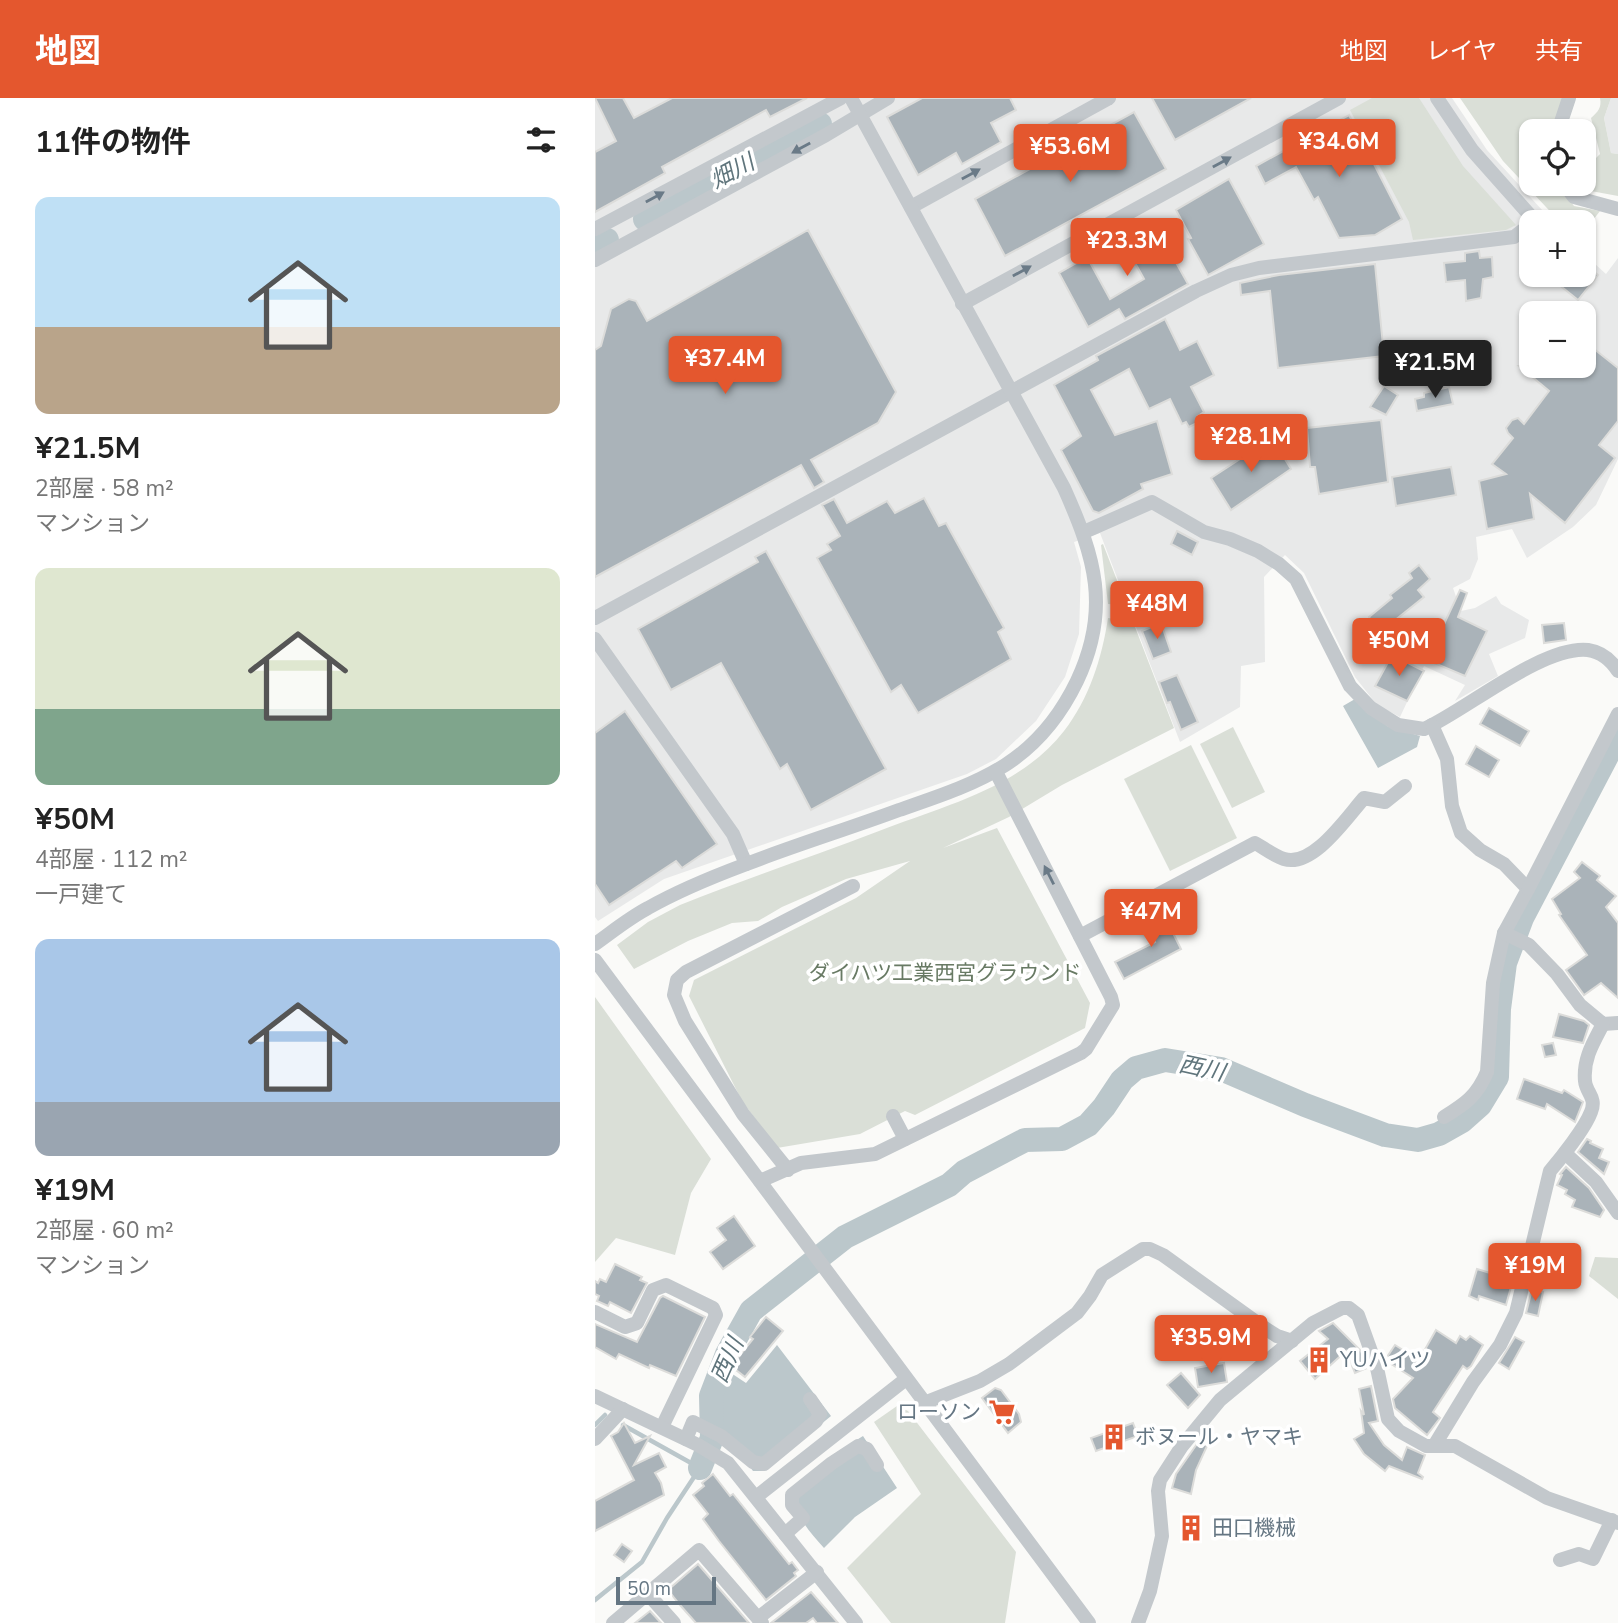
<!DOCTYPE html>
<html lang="ja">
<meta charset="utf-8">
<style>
body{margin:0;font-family:"Nunito Sans","Noto Sans JP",sans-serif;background:#f2f2f2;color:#222;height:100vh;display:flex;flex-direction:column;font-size:26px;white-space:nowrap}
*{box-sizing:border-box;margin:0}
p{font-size:23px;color:#767676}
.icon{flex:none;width:38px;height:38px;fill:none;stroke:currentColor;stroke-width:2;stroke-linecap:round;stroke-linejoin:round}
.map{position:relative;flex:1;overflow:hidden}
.drawer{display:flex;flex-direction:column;background:#fff;width:595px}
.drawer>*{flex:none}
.controls{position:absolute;left:924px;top:21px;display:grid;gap:14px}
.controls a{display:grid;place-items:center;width:77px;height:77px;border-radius:14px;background:#fff;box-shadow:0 2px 5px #0004;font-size:35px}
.scale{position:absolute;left:21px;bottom:18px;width:100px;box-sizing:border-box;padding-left:7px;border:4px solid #657683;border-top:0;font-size:19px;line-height:24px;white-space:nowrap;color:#657683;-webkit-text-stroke:5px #fff;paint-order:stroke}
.price{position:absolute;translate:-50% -60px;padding:0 16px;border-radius:7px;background:#e4572e;color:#fff;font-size:23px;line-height:46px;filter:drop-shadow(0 2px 4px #0008)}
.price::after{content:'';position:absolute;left:50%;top:42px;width:21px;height:16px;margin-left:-10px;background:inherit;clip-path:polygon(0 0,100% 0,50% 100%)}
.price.current{background:#222;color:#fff}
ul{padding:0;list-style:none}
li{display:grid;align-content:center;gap:14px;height:371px;padding:0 35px}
li span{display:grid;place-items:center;height:217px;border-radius:14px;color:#555}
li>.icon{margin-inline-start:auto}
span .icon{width:126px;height:126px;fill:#fffc;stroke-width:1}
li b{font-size:30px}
h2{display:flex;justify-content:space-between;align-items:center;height:84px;padding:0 35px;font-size:30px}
header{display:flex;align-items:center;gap:42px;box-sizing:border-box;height:98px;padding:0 35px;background:#e4572e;color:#fff}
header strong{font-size:33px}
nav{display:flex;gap:38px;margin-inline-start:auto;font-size:24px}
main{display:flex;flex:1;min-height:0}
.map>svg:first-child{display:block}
.built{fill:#e8e9e9;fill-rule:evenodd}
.green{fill:#dadfd7}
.water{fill:#bbc7cb}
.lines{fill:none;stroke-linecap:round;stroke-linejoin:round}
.stream{stroke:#bbc7cb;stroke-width:4.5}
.river{stroke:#bbc7cb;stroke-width:24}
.building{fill:#aab3b9;stroke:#dcdcda;stroke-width:2}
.minor{stroke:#c3c8cc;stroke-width:14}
.oneway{fill:#6a7a87}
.labels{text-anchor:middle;stroke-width:7;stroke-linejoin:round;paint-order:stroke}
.park-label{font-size:21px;fill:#687a64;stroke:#fff}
.poi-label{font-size:21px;fill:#657683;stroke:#fff;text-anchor:start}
.water-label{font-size:23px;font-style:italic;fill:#60757c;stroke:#fff}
</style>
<header>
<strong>地図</strong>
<nav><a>地図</a><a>レイヤ</a><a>共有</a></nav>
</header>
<main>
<section class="drawer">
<h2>11件の物件<svg class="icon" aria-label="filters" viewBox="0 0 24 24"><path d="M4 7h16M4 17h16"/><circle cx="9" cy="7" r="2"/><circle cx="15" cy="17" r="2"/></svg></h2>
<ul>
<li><span style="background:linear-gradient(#bfe0f5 60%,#b9a48a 0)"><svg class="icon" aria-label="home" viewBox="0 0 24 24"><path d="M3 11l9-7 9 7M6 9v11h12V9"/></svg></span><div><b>¥21.5M</b><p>2部屋 · 58 m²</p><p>マンション</p></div></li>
<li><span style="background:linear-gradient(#dfe7d0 65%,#7fa58c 0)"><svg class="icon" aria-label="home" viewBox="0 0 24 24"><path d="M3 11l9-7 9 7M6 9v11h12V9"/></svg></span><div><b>¥50M</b><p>4部屋 · 112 m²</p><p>一戸建て</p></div></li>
<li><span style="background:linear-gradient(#a9c7e8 75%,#9aa5b1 0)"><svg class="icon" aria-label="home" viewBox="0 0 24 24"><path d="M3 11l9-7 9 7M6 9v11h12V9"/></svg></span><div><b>¥19M</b><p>2部屋 · 60 m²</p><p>マンション</p></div></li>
</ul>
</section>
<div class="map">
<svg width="1023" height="1525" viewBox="0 0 1023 1525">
<rect width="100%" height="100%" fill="#fafaf8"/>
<g class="built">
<path d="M0,0H857L892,52L958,124H936V177H989V156L1011,176L1023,160V361L1001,407L978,429L932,460L917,431L881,439L883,461L875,481L858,490L866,513L880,510L901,498L906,506L934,522L930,540L894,556L903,578L860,603L870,587L829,568L805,619L782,607L760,579L709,475L690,457L669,479L670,564L646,568L645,609L585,644L505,435L479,444L486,469L484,536L470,579L441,623L401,661L372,676L69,781L3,823L0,819ZM936,215H989V268H936Z"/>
<path d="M1016,0H1023V56L1016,55L1009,20Z"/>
</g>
<g class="green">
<path d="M777,0H824L868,68L921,127L911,132L818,142L814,124L755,12Z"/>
<path d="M865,0H969L958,33H936V86H962L979,108L1005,113L989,134V124H965L908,63Z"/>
<path d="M1005,0H1016L1009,20L1016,55L1023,56V98L996,93L989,85V72L1005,56L996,20C1003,14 1007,9 1005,0Z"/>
<path d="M508,446L579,630L467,687L414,719L348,750L402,730L495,905L490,930L320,1017L310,1013L265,1036L182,1050L147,1003L94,898L99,882L261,800L315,763L251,781L187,809L163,823L137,825L93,843L39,871L22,847L53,824L85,807C151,781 218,758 284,733C348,708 425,690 469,633C494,601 507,560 513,520L525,522L526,507L513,506L506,447Z"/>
<path d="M638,629L670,694L637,710L605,646Z"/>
<path d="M596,647L642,740L575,773L529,681Z"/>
<path d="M0,899L116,1061L96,1095L80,1157L21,1140L0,1164Z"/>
<path d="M1000,1159L1023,1160V1201L994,1178Z"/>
<path d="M302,1308L313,1313L421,1454L410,1525H296L252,1470L326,1396L279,1324Z"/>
</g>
<g class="water">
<path d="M760,601L792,628L825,638L822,649L783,670L748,608Z"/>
<path d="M182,1247L236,1318L169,1373H158L127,1333L125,1295L136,1275L151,1285Z"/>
<path d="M268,1338L302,1390L260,1419L229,1450C216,1435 200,1420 202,1399L236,1358Z"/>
</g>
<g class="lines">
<g class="stream">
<path d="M0,1327L10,1317"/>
<path d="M0,1502L47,1464L72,1420L105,1370L28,1327"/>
</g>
<g class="river">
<path d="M50,121L225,26"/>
<path d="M0,148L12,142"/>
<path d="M105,1370L117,1340L116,1298L132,1256L156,1213L250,1139L354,1087L369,1074L430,1042L467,1041L493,1027L509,1009L527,982L541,970L570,962L626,971L710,1007L790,1037L823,1042L844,1036L867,1023L885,1007L902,979L904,911L910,865L927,820L1023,637"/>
</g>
</g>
<g class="building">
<path d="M0,0H28L39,20L77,0H212L175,19L171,12L67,69L70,75L0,114V54L21,43Z"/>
<path d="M327,0H415L421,12L396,25L406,44L367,66L361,55L323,77L292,19Z"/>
<path d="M557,0H656L580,42Z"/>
<path d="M539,14L571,71L410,158L380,101Z"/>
<path d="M754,17L807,121L780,137L744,140L723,99L719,102L701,69L670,86L661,68Z"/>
<path d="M634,81L669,146L613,177L593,141L596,140L581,112Z"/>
<path d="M558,123L593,186L530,221L524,211L493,229L464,175L492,159L515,201L549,181L534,154L521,162L514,148Z"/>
<path d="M213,132L301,294L283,325L216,362L229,384L219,390L206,367L0,479V252L6,248L16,211L34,201L41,203L52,223Z"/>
<path d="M884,153L885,160L897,159L898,179L888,181L886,200L871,203L870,182L851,184L849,165L870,163V155Z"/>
<path d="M780,166L789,258L683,270L675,193L646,197L645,185L684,177Z"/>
<path d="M989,166L1003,177L983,202L952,177H989Z"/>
<path d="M570,221L585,252L602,243L619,277L596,289L609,314L603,318L606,323L594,329L591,324L587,326L575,301L554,311L534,271L496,292L520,337L562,323L577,376L546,386L548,391L504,415L498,413L466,352L486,338L459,287L503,262L501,258Z"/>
<path d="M989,243L1023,270V323L1004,347L1020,360L970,425L935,396L939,421L892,431L884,383L911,376L897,366L918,340L913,335L911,330L917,322L923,320L929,326L954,293L924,268H989Z"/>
<path d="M789,288L803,297L791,317L775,309Z"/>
<path d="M854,289L858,306L822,313L820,301L829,299V295Z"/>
<path d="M786,322L793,384L724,396L720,369H715L712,330Z"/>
<path d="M677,340L696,371L636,412L616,380Z"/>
<path d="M856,369L861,397L801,408L797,379Z"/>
<path d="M329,400L344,428L351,425L409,530L403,534L416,561L323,615L306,587L296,594L222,460L236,452L232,446L245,438L227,407L239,401L252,425L292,403L300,415Z"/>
<path d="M582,433L603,444L597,457L576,446Z"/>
<path d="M171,453L291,671L216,712L192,666L185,671L126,565L76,592L43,531L163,464L160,459Z"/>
<path d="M824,467L835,481L823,492L829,499L784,535L774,519L797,500L795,497L817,480L814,475Z"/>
<path d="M865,492L872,495L863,519L892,533L870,578L832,562Z"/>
<path d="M566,525L576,554L558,561L547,533Z"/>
<path d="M969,525L971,542L949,545L947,527Z"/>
<path d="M797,557L829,573L812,603L780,588Z"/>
<path d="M582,577L603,624L586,632L575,604L572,605L564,584Z"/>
<path d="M894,610L934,633L925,648L885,626Z"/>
<path d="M30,613L122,746L87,770L81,763L14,807L0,786V635Z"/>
<path d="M881,648L904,662L894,679L871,666Z"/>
<path d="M987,764L1005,778L1002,782L1021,798L1011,809L1023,825V900L1006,885L989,897L971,872L992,857L964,817L966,816L957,801L985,780L979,774Z"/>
<path d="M569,817L586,851L529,881L520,864L560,844L551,826Z"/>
<path d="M964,916L989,923L994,927L988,945L958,939Z"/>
<path d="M958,945L961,957L950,959L947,947Z"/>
<path d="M929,981L967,995L969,992L988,1004L980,1024L952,1006L950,1011L922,1001Z"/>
<path d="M992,1041L996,1043L995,1045L1008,1051L1004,1060L1014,1064L1009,1076L983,1054Z"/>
<path d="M971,1069L994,1090L1009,1112L1005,1119L977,1109L980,1102L970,1096L972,1092L962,1087L967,1077L965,1076Z"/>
<path d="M139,1118L160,1148L128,1171L115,1154L131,1142L122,1130Z"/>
<path d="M20,1166L47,1179L45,1182L52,1185L36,1215L15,1204L13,1208L2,1203L4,1198L0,1196V1183L3,1185L5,1181L11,1184Z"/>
<path d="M882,1171L918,1182L911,1207L884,1198L883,1202L874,1198Z"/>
<path d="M937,1191L948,1194L943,1218L931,1215Z"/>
<path d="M68,1198L110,1219L81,1278L55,1267L54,1270L24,1256L21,1261L0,1249V1226L42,1244L65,1200Z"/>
<path d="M171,1219L188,1233L150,1279L136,1268L158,1241L155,1239Z"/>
<path d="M738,1225L766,1253L772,1270L760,1275L751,1253L720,1281L705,1263L733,1241L724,1233Z"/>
<path d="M841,1232L861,1245L865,1238L871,1242L875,1238L888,1247L876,1268L872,1271L868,1268L838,1314L845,1320L832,1337L800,1310L798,1301L818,1280L790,1262L800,1247L824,1262Z"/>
<path d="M920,1239L929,1244L914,1271L904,1265Z"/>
<path d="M629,1265L632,1284L603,1289L600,1270Z"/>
<path d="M586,1275L605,1297L593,1310L572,1287Z"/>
<path d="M776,1288L783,1323L774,1325L789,1347L807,1362L812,1349L830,1357L823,1375L828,1379L827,1381L794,1368L790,1373L769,1356L759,1341L769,1335L766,1313L769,1317L764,1291Z"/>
<path d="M400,1290L406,1292L424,1316L426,1324L413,1335L387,1300Z"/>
<path d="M29,1325L40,1345L55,1338L39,1367L64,1355L71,1369L60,1375L66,1385L69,1397L0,1433V1403L39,1382L16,1338L23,1334Z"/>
<path d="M538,1325L543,1338L501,1353L496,1340Z"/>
<path d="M604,1343L612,1348L601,1372L596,1396L577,1390L581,1376Z"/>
<path d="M118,1376L135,1398L138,1396L194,1466L197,1464L203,1472L199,1475L201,1478L171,1502L124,1443L108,1421L113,1416L98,1397L109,1388L107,1385Z"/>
<path d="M596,1416L605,1439L589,1444L586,1419Z"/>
<path d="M27,1446L37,1453L29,1464L19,1457Z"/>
<path d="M103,1466L154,1525H101L85,1507L73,1492Z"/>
<path d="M216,1494L243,1525H222L218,1520L211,1525H176Z"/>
<path d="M55,1513L66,1525H40Z"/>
</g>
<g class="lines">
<g class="minor">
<path d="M842,0L877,52L940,123L938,124"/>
<path d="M963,33L974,0"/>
<path d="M969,86L979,99L1023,111"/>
<path d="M316,109L514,0"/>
<path d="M0,131L246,0"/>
<path d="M0,162L231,37L293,0"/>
<path d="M367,206L744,0"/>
<path d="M489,434L557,404L609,434L635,441L663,453L684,466L701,481L755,588L776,610L803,627L829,631C870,613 948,547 993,552C1006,554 1016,562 1023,573"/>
<path d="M0,520L601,193L636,177L664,170L919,139L936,126"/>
<path d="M0,541L138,736L151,766"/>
<path d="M837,627L852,661L857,708L866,735L885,752L909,766L933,791L909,835L898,885L892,974C882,998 870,1006 849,1019"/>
<path d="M933,791L1023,616"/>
<path d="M909,835L934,847L962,876L985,907L1008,926L1023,925"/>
<path d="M485,838L660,745C669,750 679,758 689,761C718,770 752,719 769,700L790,704L810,688"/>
<path d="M0,846C17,834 34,820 53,810C83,793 117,779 149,767C200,747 253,731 304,712C385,684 442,666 482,583C516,511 500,459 469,390L256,0"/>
<path d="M0,862L494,1525"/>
<path d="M298,1018L310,1041"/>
<path d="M970,1055L1001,1084L1023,1115"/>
<path d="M193,1072L148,1016L90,923L79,897L82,882L91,874L258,788"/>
<path d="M165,1083L206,1065L280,1056L486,955L491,951L518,907L516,899L401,674"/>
<path d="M0,1214L30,1229L42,1225L58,1192L71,1187L118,1210L121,1217L67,1329"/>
<path d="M0,1298L103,1347L133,1365L261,1525"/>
<path d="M329,1305L385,1283L414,1266L482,1215L495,1198L507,1177L548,1151H555L568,1157L668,1229L682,1238L697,1243"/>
<path d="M0,1341L28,1311"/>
<path d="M91,1341L98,1324L126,1338L158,1364L169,1366L221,1323L225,1316L215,1301"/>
<path d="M839,1348L878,1284L905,1247L921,1215L955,1073C966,1060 990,1030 996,1014C1002,999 991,995 990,983C988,961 998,945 1008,926"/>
<path d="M161,1399L311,1281"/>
<path d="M190,1436L208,1420L197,1407V1397L237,1365L263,1348L272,1351L282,1367"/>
<path d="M965,1462L984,1456L998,1461L1017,1422"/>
<path d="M53,1496L79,1525"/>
<path d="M163,1520L222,1474"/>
<path d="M18,1525L104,1452L167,1525"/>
<path d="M543,1525L555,1493L567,1438L563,1393L565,1382L587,1348L625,1302L718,1225L747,1210H754L763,1217L782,1270L793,1321L804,1333L831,1348H860L952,1400L1023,1425"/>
</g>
</g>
<defs><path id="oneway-solid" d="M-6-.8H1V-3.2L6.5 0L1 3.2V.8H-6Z" transform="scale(1.75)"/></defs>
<g class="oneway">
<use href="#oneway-solid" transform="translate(206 50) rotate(151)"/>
<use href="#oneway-solid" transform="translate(627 64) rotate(-29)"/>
<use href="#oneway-solid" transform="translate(376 76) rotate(-29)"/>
<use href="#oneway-solid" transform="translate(60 99) rotate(-29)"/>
<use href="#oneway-solid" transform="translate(427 173) rotate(-29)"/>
<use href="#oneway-solid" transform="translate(454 777) rotate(-117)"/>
</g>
<defs>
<g id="building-bare" transform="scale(2.1)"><path d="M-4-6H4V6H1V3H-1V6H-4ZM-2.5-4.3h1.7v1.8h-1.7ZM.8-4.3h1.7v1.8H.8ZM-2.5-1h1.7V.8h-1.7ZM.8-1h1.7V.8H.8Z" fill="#e4572e" stroke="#fff" stroke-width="2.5" paint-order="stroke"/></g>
<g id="supermarket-bare" transform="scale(2.1)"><path d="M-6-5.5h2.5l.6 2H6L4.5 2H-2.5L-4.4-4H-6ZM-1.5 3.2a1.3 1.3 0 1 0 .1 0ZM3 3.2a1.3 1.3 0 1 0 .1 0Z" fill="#e4572e" stroke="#fff" stroke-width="2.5" paint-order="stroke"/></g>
</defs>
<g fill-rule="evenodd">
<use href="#building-bare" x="724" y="1262"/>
<use href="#supermarket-bare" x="407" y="1314"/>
<use href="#building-bare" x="519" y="1339"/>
<use href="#building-bare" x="596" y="1430"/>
</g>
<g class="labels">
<g class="park-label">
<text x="350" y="882">ダイハツ工業西宮グラウンド</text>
</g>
<g class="poi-label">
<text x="745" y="1269">YUハイツ</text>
<text x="386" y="1321" text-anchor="end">ローソン</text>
<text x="540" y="1346">ボヌール・ヤマキ</text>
<text x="617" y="1437">田口機械</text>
</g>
<g class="water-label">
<text transform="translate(137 73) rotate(-28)" y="8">畑川</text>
<text transform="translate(607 970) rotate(12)" y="8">西川</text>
<text transform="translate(132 1262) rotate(-66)" y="8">西川</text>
</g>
</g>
</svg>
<div class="controls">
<a><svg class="icon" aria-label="locate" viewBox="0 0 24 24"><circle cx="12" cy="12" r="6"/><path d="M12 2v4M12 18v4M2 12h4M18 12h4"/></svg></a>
<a>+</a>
<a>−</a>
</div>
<div class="scale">50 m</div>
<b class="price" style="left:744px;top:81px">¥34.6M</b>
<b class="price" style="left:475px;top:86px">¥53.6M</b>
<b class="price" style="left:532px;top:180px">¥23.3M</b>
<b class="price" style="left:130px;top:298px">¥37.4M</b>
<b class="price current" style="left:840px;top:302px">¥21.5M</b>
<b class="price" style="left:656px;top:376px">¥28.1M</b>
<b class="price" style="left:562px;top:543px">¥48M</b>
<b class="price" style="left:804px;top:580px">¥50M</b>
<b class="price" style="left:556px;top:851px">¥47M</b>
<b class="price" style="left:940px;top:1205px">¥19M</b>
<b class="price" style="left:616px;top:1277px">¥35.9M</b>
</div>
</main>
